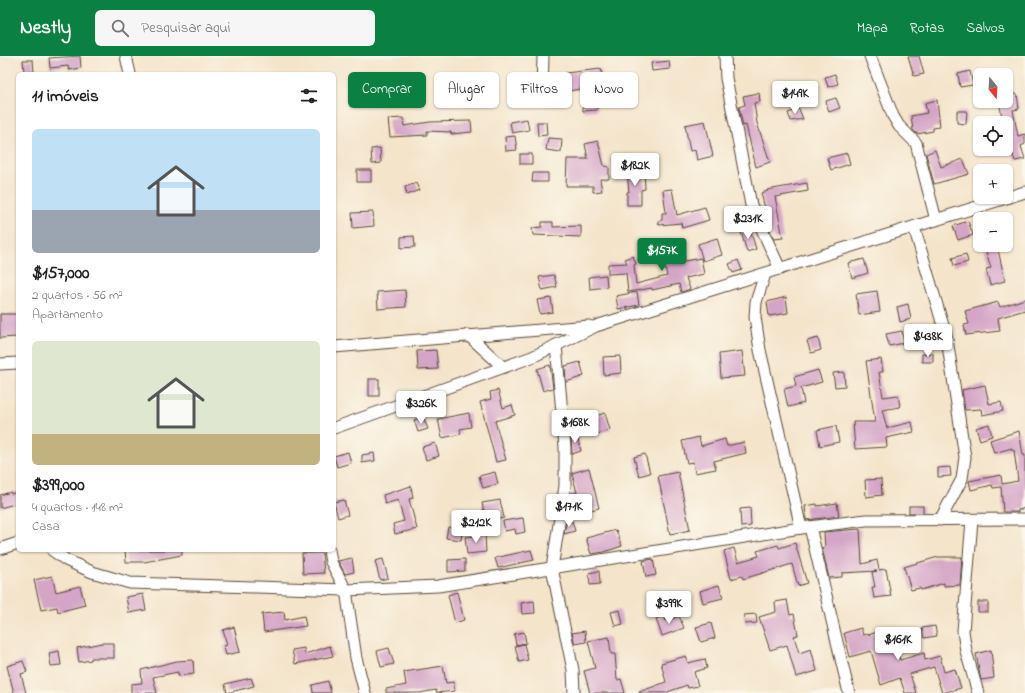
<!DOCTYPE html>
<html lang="pt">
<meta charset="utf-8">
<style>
body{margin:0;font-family:"Indie Flower",sans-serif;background:#f6f6f6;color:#202124;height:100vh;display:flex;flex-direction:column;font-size:15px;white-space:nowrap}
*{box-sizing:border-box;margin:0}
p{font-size:13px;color:#757577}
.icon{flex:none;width:22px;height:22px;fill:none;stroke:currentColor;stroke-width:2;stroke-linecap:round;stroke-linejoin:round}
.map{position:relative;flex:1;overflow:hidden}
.details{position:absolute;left:16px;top:16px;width:320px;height:480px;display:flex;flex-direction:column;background:#fff;border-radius:6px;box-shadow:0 1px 3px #0004}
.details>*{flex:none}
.top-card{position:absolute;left:348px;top:16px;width:380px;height:36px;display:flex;gap:8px}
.needle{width:26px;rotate:162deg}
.tools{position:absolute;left:973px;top:12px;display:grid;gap:8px}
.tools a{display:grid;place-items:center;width:40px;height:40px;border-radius:6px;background:#fff;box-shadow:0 1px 3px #0004;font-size:20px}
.price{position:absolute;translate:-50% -34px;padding:0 9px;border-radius:4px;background:#fff;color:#222;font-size:13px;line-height:26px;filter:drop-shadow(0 1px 2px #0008)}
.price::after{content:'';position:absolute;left:50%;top:24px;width:12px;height:9px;margin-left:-6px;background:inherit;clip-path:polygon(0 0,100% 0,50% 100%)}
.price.active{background:#0b8043;color:#fff}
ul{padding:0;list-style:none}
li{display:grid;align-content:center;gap:8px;height:212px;padding:0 16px}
li span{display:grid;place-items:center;height:124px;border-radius:6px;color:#555}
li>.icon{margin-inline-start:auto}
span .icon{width:72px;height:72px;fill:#fffc;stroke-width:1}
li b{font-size:17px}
h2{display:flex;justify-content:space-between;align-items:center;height:48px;padding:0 16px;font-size:17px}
.chip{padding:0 14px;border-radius:6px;background:#fff;box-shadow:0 1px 3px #0004;font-size:14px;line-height:36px}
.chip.active{background:#0b8043;color:#fff}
header{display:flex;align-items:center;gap:24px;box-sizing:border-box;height:56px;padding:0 20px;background:#0b8043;color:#fff}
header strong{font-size:19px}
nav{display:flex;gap:22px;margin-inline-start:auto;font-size:14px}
.search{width:280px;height:36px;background:#f6f6f6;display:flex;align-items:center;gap:10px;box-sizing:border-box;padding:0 14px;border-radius:6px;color:#757577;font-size:15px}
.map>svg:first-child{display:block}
.building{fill:#d4a5c6}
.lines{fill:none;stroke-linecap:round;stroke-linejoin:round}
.minor-casing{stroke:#574638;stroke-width:13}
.minor{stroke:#fff;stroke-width:11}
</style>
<header>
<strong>Nestly</strong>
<div class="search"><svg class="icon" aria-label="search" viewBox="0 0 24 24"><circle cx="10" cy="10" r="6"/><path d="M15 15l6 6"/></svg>Pesquisar aqui</div>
<nav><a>Mapa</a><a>Rotas</a><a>Salvos</a></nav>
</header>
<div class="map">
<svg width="1025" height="637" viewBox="0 0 1025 637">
<rect width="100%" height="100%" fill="#fbf7ec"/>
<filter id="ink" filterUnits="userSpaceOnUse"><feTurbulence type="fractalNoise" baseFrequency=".025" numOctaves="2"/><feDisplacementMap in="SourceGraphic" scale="8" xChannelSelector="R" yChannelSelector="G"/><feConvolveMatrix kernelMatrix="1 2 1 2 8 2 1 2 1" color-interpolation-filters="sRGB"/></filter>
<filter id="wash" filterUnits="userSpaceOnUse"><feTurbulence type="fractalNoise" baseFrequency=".012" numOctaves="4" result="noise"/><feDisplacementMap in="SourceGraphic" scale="16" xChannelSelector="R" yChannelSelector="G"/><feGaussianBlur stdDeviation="0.9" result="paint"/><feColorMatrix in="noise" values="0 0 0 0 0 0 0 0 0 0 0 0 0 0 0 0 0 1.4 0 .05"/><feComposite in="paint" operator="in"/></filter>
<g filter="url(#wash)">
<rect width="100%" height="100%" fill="#f4e4ca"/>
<g id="blocks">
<g class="building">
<path d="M80,0L81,12L69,14L68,10L50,12L49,2Z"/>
<path d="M908,0H919L924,18L914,20Z"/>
<path d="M23,4H33L34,16L24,17Z"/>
<path d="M669,5L670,13L652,15L651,7Z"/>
<path d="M601,13L604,32H613V42H596L597,54L583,55L581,33L568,35L565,17Z"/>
<path d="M970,15L973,29L960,31L958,18Z"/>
<path d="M835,18L838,28L828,31L825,21Z"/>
<path d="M759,37L760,46L754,47L757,67L770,106L756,111L746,69L743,70L739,51L745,49L743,40Z"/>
<path d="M1017,38L1019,53L1013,54L1018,80L1025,78V88L1021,90L1025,103L1015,105L1011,93L1006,94V67H1003L999,45H1006V39Z"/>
<path d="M836,42L840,52L829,56L826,45Z"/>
<path d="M937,44L940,71L933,72V75L917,78L913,74L911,60L927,57L925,47Z"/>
<path d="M799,53L803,63L791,65L788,57Z"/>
<path d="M957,55H967L966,68L957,67Z"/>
<path d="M403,62L404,70L430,66L471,65L472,76L451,78V76L427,75V79L390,81L388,63Z"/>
<path d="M527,63L529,74L512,77L510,66Z"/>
<path d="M705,65L713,100L697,104L695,94L690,95L685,69Z"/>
<path d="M537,66H546L547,79L538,80Z"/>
<path d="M515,80L517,94L506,95L505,81Z"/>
<path d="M548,82L562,83L561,96L546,94Z"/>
<path d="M598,85L604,110L609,111V123H600L602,135L593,136V130H566L567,103H588L585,88Z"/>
<path d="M380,92L381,107L372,108L371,93Z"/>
<path d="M935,94L941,111L963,103L969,118L934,128L926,98Z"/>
<path d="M847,97L850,108L831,114L827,102Z"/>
<rect x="520" y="98" width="12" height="10"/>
<rect x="357" y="114" width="14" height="12"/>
<path d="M644,114L645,133L641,134V149H627V136H629L627,116Z"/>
<path d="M533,117H548V126H532Z"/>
<path d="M416,127L419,134L407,139L405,131Z"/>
<path d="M807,127L808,135L775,141L783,182L774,183L762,157L766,156L761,137L768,135L767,134Z"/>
<path d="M672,133L677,159L705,151L709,164L682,172L681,167L659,169L658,165L662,164V157H666L663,134Z"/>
<path d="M373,156L374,170L353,172L352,157Z"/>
<path d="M968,165L973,179L958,184L953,170Z"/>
<path d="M542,166H553V171L581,170V181L533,179L532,172L542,171Z"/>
<path d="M750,173L756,193L747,196L741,176Z"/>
<path d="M414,180L415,191L401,192V181Z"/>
<path d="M717,182L722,199L703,205L698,188Z"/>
<path d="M984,189H997L1005,225L990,229L986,213L991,212Z"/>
<path d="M682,192L685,205L701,202L704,218L686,222L690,233L681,236L679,228L652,234V232L628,236L626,217L608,218V208L627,207L625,203L633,200L636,208L634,209L636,228L667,220L664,208L668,207L666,195Z"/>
<path d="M966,198L968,206L954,210L952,202Z"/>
<path d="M864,203L868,217L852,222L848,207Z"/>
<path d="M738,204L742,214L733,217L729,208Z"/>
<path d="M554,219L557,231L542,234L539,221Z"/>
<path d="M606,219L607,231L590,233L589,221Z"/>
<path d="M405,234L406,251L378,253L377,236Z"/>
<path d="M877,235L880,256L859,259L856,238Z"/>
<path d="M637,236L639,249L618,253L616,240Z"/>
<path d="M786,241L788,257L769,260L767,246Z"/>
<path d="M551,242L553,256L540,258L537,244Z"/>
<path d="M1025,243V254L998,262L1000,275L966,279L964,269L969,268L965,255L998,246L1000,251Z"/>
<path d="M908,248L911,263L900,266L897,251Z"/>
<path d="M0,258H18V281L0,282Z"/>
<path d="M902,275L904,287L889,290L886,278Z"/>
<path d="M818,282L821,294L811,297L807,285Z"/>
<path d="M436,294L438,313L418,314L417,295Z"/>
<path d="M742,295L745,320L721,322L719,298Z"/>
<path d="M933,297V306H922V298Z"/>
<path d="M620,300L621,317L604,319L603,301Z"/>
<path d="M881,303L883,316H879L883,341L898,339L900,351L882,354L887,372L912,366L914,376L886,382L887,391L855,393L853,366H875L866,305Z"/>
<path d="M580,306L584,320L566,326L565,310Z"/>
<path d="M550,309L553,332L543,335L537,313Z"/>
<path d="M818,314L822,326L801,332L804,347L788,351L784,333L796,330L794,321Z"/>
<path d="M844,316L845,330L835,331L833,317Z"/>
<rect x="369" y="323" width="10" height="17"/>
<path d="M985,329L989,348L1001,346L1003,355L982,359L981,353L965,354L962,334Z"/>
<path d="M498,334L503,352L512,349L515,359L495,365L506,404L496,406L480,346L491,343L490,336Z"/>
<path d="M469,357L471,371L460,373L461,378L442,382L438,363Z"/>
<path d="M605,357L610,374L597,378L592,361Z"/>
<path d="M423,361L428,373L418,376L414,364Z"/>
<path d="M989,368L992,380L980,384L976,372Z"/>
<path d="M836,370L839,386L820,390L817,374Z"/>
<path d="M1019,375L1023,399H1025V452L1018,454V456H1003L1001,431L993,432L992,429L971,434L969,425L1001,419L1002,428L1018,425L1014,394H1012V392L994,397L990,384Z"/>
<path d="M576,376L581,395L572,398L571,378Z"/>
<path d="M699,381L701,390L725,383L727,390L744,386L746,397L714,405L716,413L695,417L693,406L687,407L682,385Z"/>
<path d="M435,387L439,400L426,404L422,391Z"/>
<path d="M348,396L351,407L337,411L334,400Z"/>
<path d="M374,397L375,405L362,407V399Z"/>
<path d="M645,398L650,417L639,420L634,401Z"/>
<path d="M950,411L951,420L938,421V412Z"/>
<path d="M589,412L599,452L586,455L583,444L570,446L571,437H577L572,417Z"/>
<path d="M495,416L498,428L483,432L479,420Z"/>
<path d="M678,416L690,474L670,478L658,420Z"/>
<path d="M881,423L882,439L866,441L865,424Z"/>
<path d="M411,430L413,442L409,443L417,473L395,478L393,468L404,465L398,444L385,448L383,439Z"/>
<path d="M11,436V438L18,436V447L0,452V439Z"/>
<path d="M344,444L348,459L338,462L334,446Z"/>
<path d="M500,444L504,462L486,465L482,447Z"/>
<path d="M837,447L839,460L806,464L805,450L817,448V450Z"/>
<rect x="909" y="450" width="14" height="7"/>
<path d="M750,452L751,470L741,471L740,453Z"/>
<path d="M523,462L525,476L516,478L515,473L505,475L503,465Z"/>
<path d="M572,465L575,475L564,478L566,467Z"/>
<path d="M448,471L463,473L461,484L446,482Z"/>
<path d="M860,473L862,508L877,504L879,514L886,513L891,540L874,542L872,531H875L872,516L877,515L842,517V521L829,522L822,492H825L824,476Z"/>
<path d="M616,474L622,490L604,496L591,498L586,482Z"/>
<path d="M485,479L486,496L467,498L465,481Z"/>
<path d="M795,487L807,527L798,530L792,508L743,523L742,520L731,523L724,495L734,492L738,506L759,500L757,495L778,489L779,492Z"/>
<path d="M125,494H182V499L144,506H126Z"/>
<path d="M531,494L534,504L498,512L495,502Z"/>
<path d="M302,497H322L324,517L303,518Z"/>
<path d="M938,501H962L960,529L944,530V527L921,534L920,532L911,534L904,511Z"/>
<path d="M352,502L354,516L345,518L338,505Z"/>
<path d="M383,503L388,522L380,524L375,505Z"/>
<path d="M465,503V515L448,516V504Z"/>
<path d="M653,503L656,519L646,521L643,505Z"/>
<path d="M599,515L600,528L590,529L589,517Z"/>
<path d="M52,520L56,536L80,530L85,549L58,556L57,551L41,554L34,524Z"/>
<path d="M719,529L723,542L703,547L700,535Z"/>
<path d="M457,536L464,564L455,567L448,539Z"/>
<path d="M143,538L146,554L129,557L126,541Z"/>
<path d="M787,544L790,559L794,558L798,579L794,580L799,597L811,593L817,615L796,621L787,589L770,594L759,561L776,556L775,546Z"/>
<path d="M534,545L535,557L522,558L521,547Z"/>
<rect x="978" y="546" width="10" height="10"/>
<path d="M620,554L623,568L615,570L611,556Z"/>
<path d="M284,556L285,564L304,560L306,570L264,576L262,558Z"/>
<path d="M756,558L757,567L745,568L744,559Z"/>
<path d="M664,560L666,565L679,560L684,572L662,580L656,563Z"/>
<path d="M711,567L715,582L701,586L696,571Z"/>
<path d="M935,570L937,580L924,582L922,572Z"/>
<path d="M234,571L240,596L226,599L224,590L227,589L223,574Z"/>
<path d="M861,572L863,579L867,578L868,579L889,572L900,604L924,597L925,604L940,600L944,616L955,613L961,632L942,637L934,611L910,618L916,637H905L900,622L881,629L871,595L850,601L844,577Z"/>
<path d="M585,575L586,586L575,588L572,577Z"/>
<path d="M524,576L526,587L516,589L514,578Z"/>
<path d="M609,581L611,598H615L617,624L621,623L625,637H590L584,615L595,612L588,585Z"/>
<path d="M102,587H114V602H91V604L79,606L77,592Z"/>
<path d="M524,588L528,604L519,606L515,590Z"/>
<path d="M330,590L333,600L295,608L292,594L304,592L305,598Z"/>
<path d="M389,592L394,608L381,611L377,595Z"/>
<path d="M991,594L994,622L981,624L976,598Z"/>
<path d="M59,595L61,609L51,610L49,597Z"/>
<path d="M686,600L688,607L705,603L707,612L694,616L698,630L688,632L687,629L665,637H639V636L666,626L661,607Z"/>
<path d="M193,604L194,618L178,620V616L153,621L157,637H131V628L142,627L141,614L177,605Z"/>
<path d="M23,605L27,616L21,618L26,637H14L7,610Z"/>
<path d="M443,610L446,627L453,626L455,635L437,637L436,634L419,637H386V633L406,629L404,616Z"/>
<path d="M251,622L254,630L227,637L225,628Z"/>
<path d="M328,625L331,637H313L312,629Z"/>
</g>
</g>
</g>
<g filter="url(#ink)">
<use href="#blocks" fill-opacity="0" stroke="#574638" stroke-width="1"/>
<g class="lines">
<g class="minor-casing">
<g id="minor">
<path d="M126,0L130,18"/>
<path d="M725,0L726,22L751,149L780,213"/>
<path d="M870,0L893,60L899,70L916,87L936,164"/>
<path d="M542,36L543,0"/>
<path d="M914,171L947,283L965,401L962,423L940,464"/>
<path d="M765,218L756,246L755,261L760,294L801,472"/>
<path d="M468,279L503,311"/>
<path d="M556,289L565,391V430L552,512L573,614L574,637"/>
<path d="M334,291L589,270"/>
<path d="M0,308L18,307"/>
<path d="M334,372L532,301L596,270L1025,136"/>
<path d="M972,464L963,575L966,595L978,637"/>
<path d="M810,471L849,637"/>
<path d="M0,493L18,487"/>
<path d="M52,494L66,504L92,516L130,527L346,534L438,530L801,472L866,464L1025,463"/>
<path d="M329,494L331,506L346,534L356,602L365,637"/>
</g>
</g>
<use href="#minor" class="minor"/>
</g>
</g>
</svg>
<div class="tools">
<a><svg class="needle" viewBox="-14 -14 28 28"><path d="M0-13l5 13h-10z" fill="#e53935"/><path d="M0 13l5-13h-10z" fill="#757577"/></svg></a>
<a><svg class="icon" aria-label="locate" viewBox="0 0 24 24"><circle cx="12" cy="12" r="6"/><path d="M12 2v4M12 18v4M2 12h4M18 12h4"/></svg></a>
<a>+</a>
<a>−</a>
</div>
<b class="price" style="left:795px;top:59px">$149K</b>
<b class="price" style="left:635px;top:131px">$182K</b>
<b class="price" style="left:748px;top:184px">$231K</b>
<b class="price active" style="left:662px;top:216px">$157K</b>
<b class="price" style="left:928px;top:302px">$438K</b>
<b class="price" style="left:421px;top:369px">$326K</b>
<b class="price" style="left:575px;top:388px">$168K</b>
<b class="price" style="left:569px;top:472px">$171K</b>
<b class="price" style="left:476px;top:488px">$212K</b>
<b class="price" style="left:669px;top:569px">$399K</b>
<b class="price" style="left:898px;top:605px">$161K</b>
<div class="top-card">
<a class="chip active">Comprar</a>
<a class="chip">Alugar</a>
<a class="chip">Filtros</a>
<a class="chip">Novo</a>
</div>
<section class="details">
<h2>11 imóveis<svg class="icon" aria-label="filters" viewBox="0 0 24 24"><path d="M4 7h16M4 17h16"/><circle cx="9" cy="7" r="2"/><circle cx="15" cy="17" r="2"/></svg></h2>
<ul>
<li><span style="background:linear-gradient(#bfe0f5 65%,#9aa5b1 0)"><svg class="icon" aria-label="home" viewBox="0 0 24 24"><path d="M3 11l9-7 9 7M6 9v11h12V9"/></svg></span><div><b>$157,000</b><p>2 quartos · 56 m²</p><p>Apartamento</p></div></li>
<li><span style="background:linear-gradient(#dfe7d0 75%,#c2b280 0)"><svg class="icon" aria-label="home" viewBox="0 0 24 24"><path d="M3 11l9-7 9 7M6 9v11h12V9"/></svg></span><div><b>$399,000</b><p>4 quartos · 148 m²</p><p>Casa</p></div></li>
</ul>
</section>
</div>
